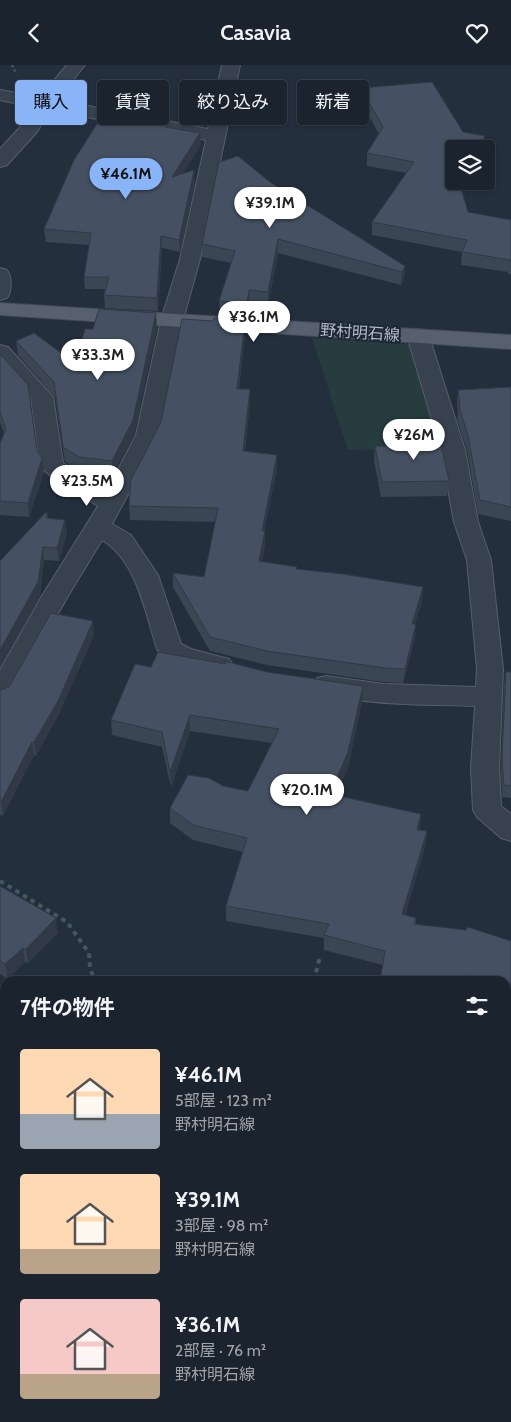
<!DOCTYPE html>
<html lang="ja">
<meta charset="utf-8">
<style>
body{margin:0;font-family:Cabin,"Noto Sans JP",sans-serif;background:#282f3a;color:#f1f3f6;height:100vh;display:flex;flex-direction:column;font-size:19px;white-space:nowrap}
*{box-sizing:border-box;margin:0}
p{font-size:16px;color:#a0a4aa}
.icon{flex:none;width:28px;height:28px;fill:none;stroke:currentColor;stroke-width:2;stroke-linecap:round;stroke-linejoin:round}
.map{position:relative;flex:1;overflow:hidden}
.drawer{position:absolute;left:0px;top:911px;width:511px;height:446px;display:flex;flex-direction:column;background:#1b232e;border-radius:15px 15px 0 0;box-shadow:0 1px 4px #0004,0 0 0 1px #39404a}
.drawer>*{flex:none}
.top-card{position:absolute;left:15px;top:15px;width:481px;height:45px;display:flex;gap:10px}
.fabs{position:absolute;left:445px;top:75px;display:grid;gap:10px}
.fabs a{display:grid;place-items:center;width:50px;height:50px;border-radius:5px;background:#1b232e;box-shadow:0 1px 4px #0004,0 0 0 1px #39404a;font-size:25px}
.price{position:absolute;translate:-50% -42px;padding:0 11px;border-radius:18px;background:#fff;color:#222;font-size:16px;line-height:32px;filter:drop-shadow(0 1px 2px #0008)}
.price::after{content:'';position:absolute;left:50%;top:30px;width:15px;height:11px;margin-left:-8px;background:inherit;clip-path:polygon(0 0,100% 0,50% 100%)}
.price.selected{background:#8ab4f8;color:#111}
ul{padding:0;list-style:none}
li{display:flex;align-items:center;gap:15px;height:125px;padding:0 20px}
li span{display:grid;place-items:center;flex:none;width:140px;height:100px;border-radius:5px;color:#555}
li>.icon{margin-inline-start:auto}
span .icon{width:60px;height:60px;fill:#fffc;stroke-width:1}
li b{font-size:21px}
h2{display:flex;justify-content:space-between;align-items:center;height:60px;padding:0 20px;font-size:21px}
.pill{padding:0 18px;border-radius:5px;background:#1b232e;box-shadow:0 1px 4px #0004,0 0 0 1px #39404a;font-size:18px;line-height:45px}
.pill.selected{background:#8ab4f8;color:#111}
header{display:flex;justify-content:space-between;align-items:center;height:65px;padding:0 20px;background:#1b232e;font-size:22px;font-weight:600}
.map>svg:first-child{display:block}
.green{fill:#263c3f}
.lines{fill:none;stroke-linecap:round;stroke-linejoin:round}
.minor-casing{stroke:#565f6c;stroke-width:2}
.major-casing{stroke:#414a57;stroke-width:2}
.path-far1{stroke:#44595c;stroke-width:2.5;stroke-dasharray:2.5 2.5;stroke-linecap:butt}
.path{stroke:#44595c;stroke-width:4;stroke-dasharray:4.5 4.5;stroke-linecap:butt}
.minor{fill:#38414e;fill-rule:evenodd}
.major{fill:#56606e;fill-rule:evenodd}
.wall{fill:#3b4654}
.shaded-wall{fill:#303945}
.building{fill:#455162;stroke:#303945}
.labels{text-anchor:middle;stroke-width:4;stroke-linejoin:round;paint-order:stroke}
.far-street-label{font-size:16px;fill:#b4bcc9;stroke:#1d2633}
</style>
<header><svg class="icon" aria-label="back" viewBox="0 0 24 24"><path d="M15 5l-7 7 7 7"/></svg>Casavia<svg class="icon" aria-label="heart" viewBox="0 0 24 24"><path d="M12 20l-8-8c-3-5 5-10 8-4 3-6 11-1 8 4z"/></svg></header>
<div class="map">
<svg width="511" height="1357" viewBox="0 0 511 1357">
<rect width="100%" height="100%" fill="#242f3e"/>
<path class="green" d="M312,273L415,280L440,386L348,385Z"/>
<g class="lines">
<g class="minor-casing">
<g id="minor">
<path d="M67,0H85L57,35L208,64L222,0H240L200,194L183,255L160,370L112,459L131,470L158,510L181,579L191,584L229,594L233,600L229,606C212,611 166,600 157,584C145,547 137,496 102,475L68,531L9,635L0,637V605L42,531L98,441L53,413L44,405L40,400L31,333L0,300V280L8,282L53,332L63,398L107,426L136,370L161,255L180,194L206,75L50,45L37,67L7,100L0,102V84L22,60L33,42L0,35V25L40,32Z"/>
<path d="M0,203L7,205C12,212 12,226 7,233L0,235Z"/>
<path d="M418,264L426,266L429,271L465,385L478,457L491,495L503,604L499,703L501,741L511,749V776L501,773L477,752L473,745L471,703L475,641C423,639 367,641 317,627L313,620L317,613L326,611L384,619L476,622L477,604L467,495L454,457L441,385L407,271L410,266Z"/>
</g>
</g>
<g class="major-casing">
<path id="major" d="M0,238L511,270V284L0,250Z"/>
</g>
<path class="path-far1" d="M12,0L16,8"/>
<g class="path">
<path d="M0,816L67,857L89,888L90,903L95,916"/>
<path d="M314,916L320,891"/>
<path d="M506,998L511,992"/>
<path d="M506,1328L511,1342"/>
</g>
<use href="#minor" class="minor"/>
<use href="#major" class="major"/>
</g>
<g class="wall">
<path d="M361,23L454,116H460L459,118L468,147L511,155V209H508V207L461,200L462,187L372,170V157L407,108L367,101V88L379,69L360,35Z"/>
<path d="M167,59V63L201,80L182,109L194,105L195,117L180,187L162,183L158,246L105,243L104,230L105,224H85L84,212L89,180L46,177L44,164Z"/>
<path d="M270,117L405,201L404,214L401,220L278,188L268,241L249,239L247,252L220,250L219,236L231,198L202,192V179Z"/>
<path d="M245,255V268L239,324L250,338L245,386L277,390V404L264,466H265V480L262,497L297,502V504L423,522L422,536L415,559V573L403,618L384,617L267,600L210,586L173,522V508L204,512L215,457L130,455L129,441L213,256Z"/>
<path d="M157,262L134,369L113,410L81,407L65,397L55,332L18,290L16,276L75,298L93,264Z"/>
<path d="M0,289L37,386L42,393L44,407L29,452L0,450V378L4,368L0,357Z"/>
<path d="M511,322V456L478,449L467,385L457,354L458,348L457,338L458,325Z"/>
<path d="M426,356L449,416L447,431L381,432L374,395L375,381H425L424,371Z"/>
<path d="M47,446L48,453L65,455L67,468L59,496L44,495L40,531L0,602V496Z"/>
<path d="M94,570L59,649L36,691L34,690L3,751L0,750V625L9,622Z"/>
<path d="M224,596L267,607L363,621L362,636L348,703L335,730L420,765L427,766L425,782L405,850L416,853V859L511,876V943L506,942V916H380L383,900L324,885V873L226,856V841L243,787L193,775L170,758V743L223,721L248,726L272,678L190,666L171,722L162,682L112,670L111,655L151,602L224,599Z"/>
<path d="M506,607H511V733L502,732L501,703L504,619Z"/>
<path d="M0,821L58,868L28,898L25,897L8,914L0,909Z"/>
<path d="M146,1352H348L342,1357H149Z"/>
<path d="M439,1352H489L490,1357H440Z"/>
</g>
<g class="shaded-wall">
<path d="M200,68L201,80L172,125V112Z"/>
<path d="M485,71L483,84H476Z"/>
<path d="M194,105L195,117L180,187L179,175Z"/>
<path d="M161,171L162,183L158,246L157,233Z"/>
<path d="M278,174V188L268,241V227Z"/>
<path d="M405,201L404,214L401,220L402,207Z"/>
<path d="M249,225V239L247,252V238Z"/>
<path d="M156,248L157,262L134,369L113,410L112,396Z"/>
<path d="M245,255V268L237,337V324Z"/>
<path d="M250,324V338L243,400V386Z"/>
<path d="M277,390V404L261,480L262,466Z"/>
<path d="M42,393L44,407L29,452L28,438Z"/>
<path d="M65,455L67,468L59,496L57,483Z"/>
<path d="M265,466V480L259,510V496Z"/>
<path d="M43,482L44,495L40,531L0,602V585Z"/>
<path d="M423,522L422,536L411,573L412,559Z"/>
<path d="M93,556L94,570L59,649L36,691L34,677Z"/>
<path d="M416,559L415,573L403,618L405,604Z"/>
<path d="M363,621L362,636L348,703L329,744L330,729Z"/>
<path d="M190,650V666L171,722L170,707Z"/>
<path d="M32,677L34,690L3,751L1,737Z"/>
<path d="M421,749L420,764L415,780L417,765Z"/>
<path d="M427,766L425,782L400,864L402,849Z"/>
<path d="M56,853L58,868L28,898L26,884Z"/>
<path d="M23,883L25,897L8,914L5,899Z"/>
<path d="M230,1352H240V1357H224Z"/>
<path d="M332,1352H348L342,1357H327Z"/>
</g>
<g class="building">
<path d="M432,17L463,67L485,71L476,84H454V116H459L468,147L511,155V196H509L510,195L462,187L467,175L372,157L414,97L367,88L383,62L361,23Z"/>
<path d="M104,48L167,59L165,62L200,68L172,112L194,105L179,175L161,171L157,233L104,230L109,212H84L91,168L44,164L74,95Z"/>
<path d="M238,91L270,117L405,201L402,207L278,174L268,227L249,225L247,238L219,236L235,186L202,179L219,97Z"/>
<path d="M99,244L156,248L133,355L112,396L79,392L63,382L54,317L16,276L34,268L75,298L85,264H93Z"/>
<path d="M214,253L245,255L237,324H250L243,386L277,390L262,466H265L259,496L297,502L296,504L343,509L423,522L412,559H416L405,604L385,603L267,586L210,572L173,508L204,512L218,443L129,441L131,415L161,357L182,254L213,256Z"/>
<path d="M0,289L28,320L37,386L42,393L28,438L0,436V378L6,364L0,348Z"/>
<path d="M511,322V442L480,435L468,371L459,341H460L458,325Z"/>
<path d="M426,356L436,357L449,416L382,417L375,381H428Z"/>
<path d="M47,446L46,453L65,455L57,483L43,482L38,517L0,585V496Z"/>
<path d="M51,548L93,556L58,636L34,677H32L1,737H0V625L9,622Z"/>
<path d="M158,587L226,599L224,596L267,607L363,621L348,687L330,729L421,749L417,765L427,766L402,849L416,853L414,859L466,865L468,862L511,876V928L506,926V916H482L465,910L463,916H380L385,886L324,870L329,859L226,841L247,773L193,760L170,743L188,710L209,713L223,721L248,726L279,664L190,650L170,707L162,667L111,655L135,599L151,602Z"/>
<path d="M506,607H511V721L504,720L502,692Z"/>
<path d="M0,821L56,853L26,884L23,883L5,899L0,896Z"/>
<path d="M154,1352H230L224,1357H157Z"/>
<path d="M246,1352H332L327,1357H249Z"/>
<path d="M443,1352H489L490,1357H444Z"/>
</g>
<g class="labels">
<g class="far-street-label">
<text transform="translate(360 267) rotate(4)" y="6">野村明石線</text>
</g>
</g>
</svg>
<div class="fabs">
<a><svg class="icon" aria-label="layers" viewBox="0 0 24 24"><path d="M12 4l9 5-9 5-9-5zM3 14l9 5 9-5"/></svg></a>
</div>
<b class="price selected" style="left:126px;top:135px">¥46.1M</b>
<b class="price" style="left:270px;top:164px">¥39.1M</b>
<b class="price" style="left:254px;top:278px">¥36.1M</b>
<b class="price" style="left:98px;top:316px">¥33.3M</b>
<b class="price" style="left:414px;top:396px">¥26M</b>
<b class="price" style="left:87px;top:442px">¥23.5M</b>
<b class="price" style="left:307px;top:751px">¥20.1M</b>
<div class="top-card">
<a class="pill selected">購入</a>
<a class="pill">賃貸</a>
<a class="pill">絞り込み</a>
<a class="pill">新着</a>
</div>
<section class="drawer">
<h2>7件の物件<svg class="icon" aria-label="filters" viewBox="0 0 24 24"><path d="M4 7h16M4 17h16"/><circle cx="9" cy="7" r="2"/><circle cx="15" cy="17" r="2"/></svg></h2>
<ul>
<li><span style="background:linear-gradient(#ffd9b3 65%,#9aa5b1 0)"><svg class="icon" aria-label="home" viewBox="0 0 24 24"><path d="M3 11l9-7 9 7M6 9v11h12V9"/></svg></span><div><b>¥46.1M</b><p>5部屋 · 123 m²</p><p>野村明石線</p></div></li>
<li><span style="background:linear-gradient(#ffd9b3 75%,#b9a48a 0)"><svg class="icon" aria-label="home" viewBox="0 0 24 24"><path d="M3 11l9-7 9 7M6 9v11h12V9"/></svg></span><div><b>¥39.1M</b><p>3部屋 · 98 m²</p><p>野村明石線</p></div></li>
<li><span style="background:linear-gradient(#f6c9c9 75%,#b9a48a 0)"><svg class="icon" aria-label="home" viewBox="0 0 24 24"><path d="M3 11l9-7 9 7M6 9v11h12V9"/></svg></span><div><b>¥36.1M</b><p>2部屋 · 76 m²</p><p>野村明石線</p></div></li>
</ul>
</section>
</div>
